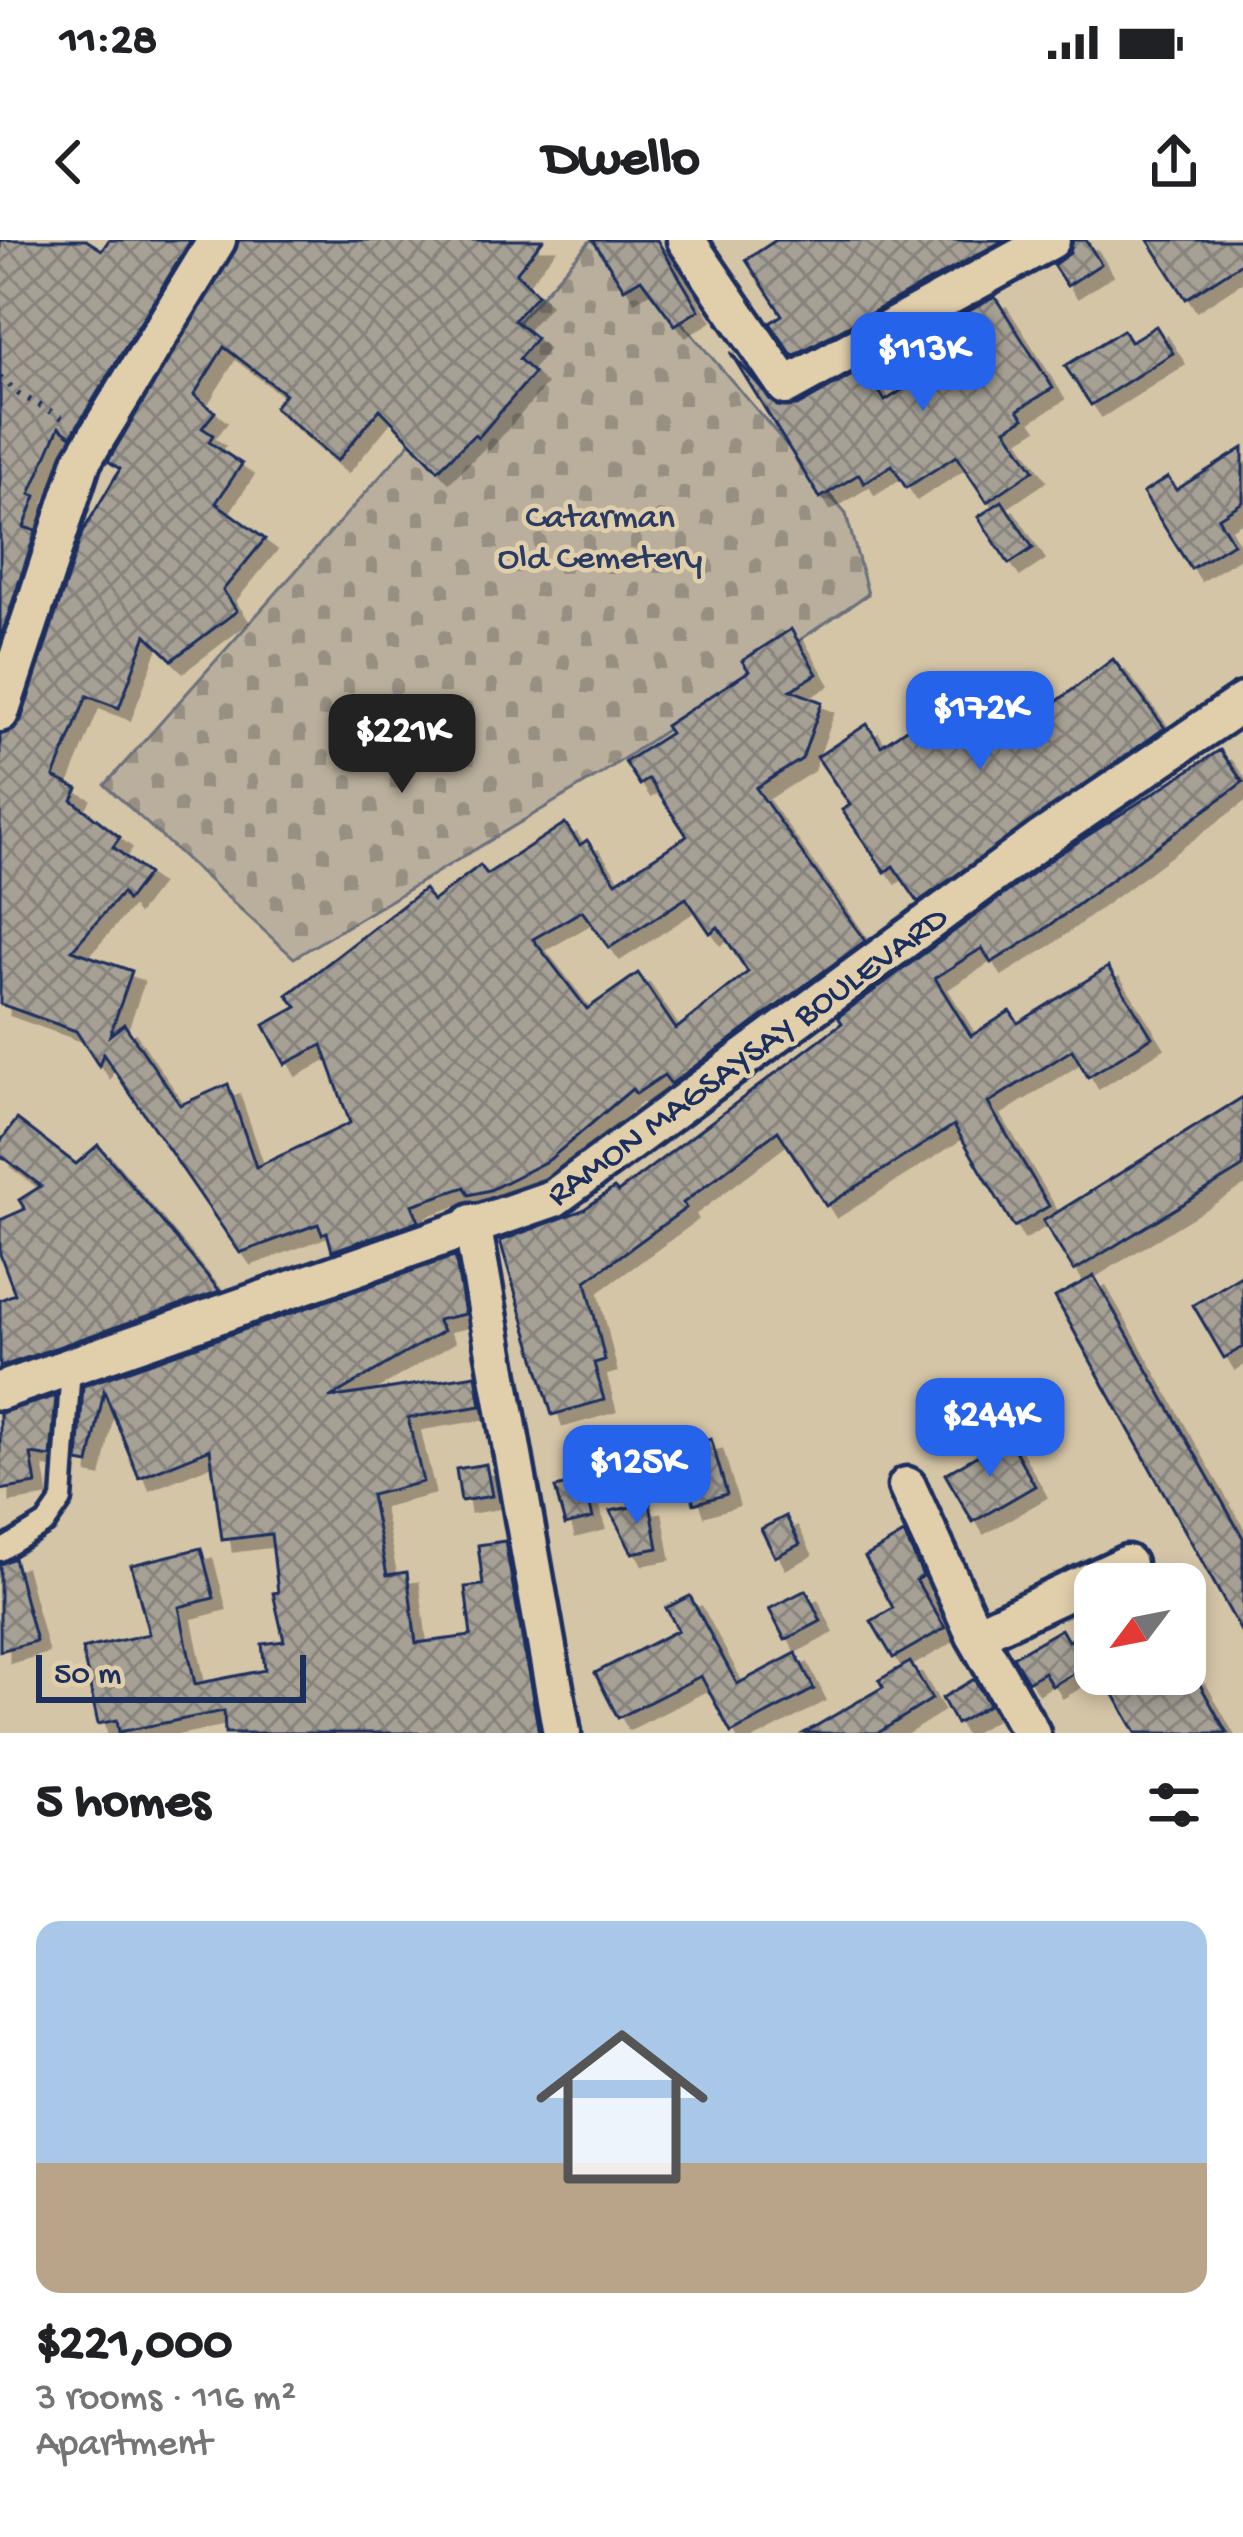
<!DOCTYPE html>
<meta charset="utf-8">
<style>
body{margin:0;font-family:"Gochi Hand",sans-serif;background:#f6f6f6;color:#202124;height:100vh;display:flex;flex-direction:column;font-size:45px;white-space:nowrap}
*{box-sizing:border-box;margin:0}
p{font-size:39px;color:#757577}
.icon{flex:none;width:66px;height:66px;fill:none;stroke:currentColor;stroke-width:2;stroke-linecap:round;stroke-linejoin:round}
.map{position:relative;height:1493px;overflow:hidden}
.details{display:flex;flex-direction:column;background:#fff;flex:1}
.details>*{flex:none}
.needle{width:78px;rotate:238deg}
.fabs{position:absolute;left:1074px;top:1323px;display:grid;gap:24px}
.fabs a{display:grid;place-items:center;width:132px;height:132px;border-radius:24px;background:#fff;box-shadow:0 6px 18px #0003;font-size:60px}
.scale{position:absolute;left:36px;bottom:30px;width:270px;box-sizing:border-box;padding-left:12px;border:6px solid #1b2f5e;border-top:0;font-size:33px;line-height:42px;white-space:nowrap;color:#1b2f5e;-webkit-text-stroke:9px #e1cfac;paint-order:stroke}
.price{position:absolute;translate:-50% -102px;padding:0 27px;border-radius:24px;background:#2563eb;color:#fff;font-size:39px;line-height:78px;filter:drop-shadow(0 3px 6px #0008)}
.price::after{content:'';position:absolute;left:50%;top:72px;width:36px;height:27px;margin-left:-18px;background:inherit;clip-path:polygon(0 0,100% 0,50% 100%)}
.price.on{background:#222;color:#fff}
ul{padding:0;list-style:none}
li{display:grid;align-content:center;gap:24px;height:636px;padding:0 36px}
li+li{border-top:3px solid #e0e0e0}
li span{display:grid;place-items:center;height:372px;border-radius:24px;color:#555}
li>.icon{margin-inline-start:auto}
span .icon{width:216px;height:216px;fill:#fffc;stroke-width:1}
li b{font-size:51px}
h2{display:flex;justify-content:space-between;align-items:center;height:144px;padding:0 36px;font-size:51px}
.status{display:flex;justify-content:space-between;align-items:center;height:84px;padding:0 60px;background:#fff;direction:ltr}
.status svg{height:33px;fill:currentColor}
header{display:flex;justify-content:space-between;align-items:center;height:156px;padding:0 36px;background:#fff;font-size:54px;font-weight:700}
.map>svg:first-child{display:block}
.cemetery{fill:url(#cemetery-stones);stroke:#6a6f7d;stroke-width:3}
.building{fill:url(#building-cross-hatch);stroke:#1b2f5e;stroke-width:3;fill-rule:evenodd;filter:url(#shadow)}
.lines{fill:none;stroke-linecap:round;stroke-linejoin:round}
.lane-casing{stroke:#1b2f5e;stroke-width:27}
.street-casing{stroke:#1b2f5e;stroke-width:45}
.path{stroke:#1b2f5e;stroke-width:6;stroke-dasharray:3 9;stroke-linecap:butt}
.lane{stroke:#e1cfac;stroke-width:18}
.street{stroke:#e1cfac;stroke-width:36}
.labels{text-anchor:middle;stroke-width:9;stroke-linejoin:round;paint-order:stroke}
.park-label{font-size:36px;fill:#2b3c64;stroke:#e1cfac}
.street-label{font-size:36px;fill:#1b2f5e;stroke:#e1cfac}
</style>
<div class="status"><b>11:28</b><svg viewBox="0 0 49 12"><path d="M0 12V9h3v3zM5 12V6h3v6zM10 12V3h3v9zM15 12V0h3v12zM26 1h20v11H26zM47 4h2v5h-2z"/></svg></div>
<header><svg class="icon" aria-label="back" viewBox="0 0 24 24"><path d="M15 5l-7 7 7 7"/></svg>Dwello<svg class="icon" aria-label="share" viewBox="0 0 24 24"><path d="M12 15V3M7 8l5-5 5 5M5 13v7h14v-7"/></svg></header>
<div class="map">
<svg width="1243" height="1493" viewBox="0 0 1243 1493">
<defs>
<pattern id="cemetery-stones" width="16" height="16" patternUnits="userSpaceOnUse" patternTransform="scale(3)"><rect width="16" height="16" fill="#b9af9c"/><path d="M2 7V4a2 2 0 0 1 4 0v3zM10 15v-3a2 2 0 0 1 4 0v3z" fill="#968f82"/></pattern>
<pattern id="building-cross-hatch" width="8" height="8" patternUnits="userSpaceOnUse" patternTransform="scale(3)"><rect width="8" height="8" fill="#a6a095"/><path d="M0 0l8 8M0 8l8-8" fill="none" stroke="#86837d"/></pattern>
<filter id="shadow"><feDropShadow dx="11" dy="11" stdDeviation="0" flood-color="#0004"/></filter>
</defs>
<rect width="100%" height="100%" fill="#d5c5a7"/>
<filter id="ink" filterUnits="userSpaceOnUse"><feTurbulence type="fractalNoise" baseFrequency=".00833" numOctaves="2"/><feDisplacementMap in="SourceGraphic" scale="24" xChannelSelector="R" yChannelSelector="G"/><feConvolveMatrix kernelMatrix="1 2 1 2 8 2 1 2 1" color-interpolation-filters="sRGB"/></filter>
<g filter="url(#ink)">
<path class="cemetery" d="M591,0H611L846,274L868,354L601,534L294,718L105,545Z"/>
<g class="building">
<path d="M0,0H86L102,10L109,0H191L71,196L59,187L30,254L36,256L24,287L36,291L0,400Z"/>
<path d="M239,0H543L516,33L538,54L514,80L536,98L519,119L534,133L478,198L474,195L438,230L380,169L337,221L274,167L285,154L224,107L194,155L215,172L202,188L213,195L209,202L242,224L216,263L265,299L223,350L237,371L172,420L146,395L119,468L87,456L54,537L78,549L72,560L120,597L113,607L148,634L127,661L122,653L72,710L132,731L110,795L124,784L180,865L228,844L256,927L350,883L322,805L285,824L264,785L297,767L287,755L424,649L433,661L480,625L487,634L565,583L580,605L587,600L616,642L687,596L649,539L640,545L625,522L670,493L665,486L749,431L742,421L791,389L817,434L791,450L822,462L802,519L756,548L865,701L671,844L664,835L636,854L632,849L549,920L490,950L469,955L465,947L412,965L419,981L332,1011L327,992L322,994L318,984L240,1013L103,814L99,826L76,791L0,764V495L14,490L21,480L82,293L120,229L108,221ZM686,658L710,693L718,687L748,732L676,789L638,733L587,769L533,699L582,671L609,708Z"/>
<path d="M593,0H657L699,70L675,85L641,39L624,49Z"/>
<path d="M776,0H1004L793,116L770,83L782,75L746,20Z"/>
<path d="M1073,0H1086L1101,24L1067,46L1053,25L1070,13Z"/>
<path d="M1148,0H1243V22L1186,59Z"/>
<path d="M995,57L1053,148L1018,170L1024,178L1006,189L1034,230L987,262L956,216L906,248L892,225L864,243L859,234L820,258L730,112L777,166H797L865,128L885,161L952,118L934,90Z"/>
<path d="M1156,86L1173,113L1091,165L1065,126L1123,90L1130,102Z"/>
<path d="M1243,208V262L1218,278L1233,303L1191,329L1143,253L1168,237L1176,250Z"/>
<path d="M1002,261L1033,308L1009,324L978,277Z"/>
<path d="M1113,419L1165,488L918,662L893,626L885,632L842,570L850,565L817,517L867,484L881,506L974,443L980,451L990,444L1022,488Z"/>
<path d="M1220,510L1243,542L1041,692L991,723L982,708L935,738L971,796L1010,771L1018,783L1108,727L1152,797L1088,837L1072,810L988,863L1049,966L1014,987L954,885L826,966L778,891L683,963L686,968L586,1041L605,1120L594,1123L604,1160L552,1175L500,1001L583,970L614,948L618,952L842,783L838,777L1053,618Z"/>
<path d="M1243,857V927L1074,1031L1043,981Z"/>
<path d="M17,879L76,924L98,905L220,1051L0,1127V1060L15,1054L0,1014V980L25,969L19,960L41,946L0,915V902Z"/>
<path d="M455,1016L465,1074L437,1080L443,1091L329,1158L476,1135L481,1166L408,1178L423,1242L371,1255L387,1335L407,1332L416,1403L471,1396L465,1347L483,1345L478,1305L505,1301L539,1493H225L224,1471L119,1492L117,1480L98,1484L82,1409L149,1394L131,1325L201,1308L214,1358L179,1367L195,1444L265,1430L262,1404L284,1401L273,1353L278,1352L271,1294L222,1300L210,1209L139,1238L104,1151L89,1224L78,1222L83,1146Z"/>
<path d="M1243,1035V1107L1224,1118L1193,1065Z"/>
<path d="M1094,1036L1243,1298V1395L1055,1057Z"/>
<path d="M56,1156L51,1217L31,1214L36,1244L0,1250V1173Z"/>
<path d="M1008,1198L1035,1246L973,1282L945,1234Z"/>
<path d="M711,1199L727,1254L694,1264L677,1208Z"/>
<path d="M486,1224L492,1256L461,1261L456,1229Z"/>
<path d="M584,1241L593,1278L565,1285L555,1248Z"/>
<path d="M650,1263L658,1308L632,1313L610,1271Z"/>
<path d="M786,1276L800,1304L775,1317L761,1289Z"/>
<path d="M904,1294L923,1336L916,1340L945,1388L893,1418L871,1381L893,1368L865,1317Z"/>
<path d="M14,1318L36,1401L0,1411V1324Z"/>
<path d="M806,1350L821,1381L785,1400L769,1369Z"/>
<path d="M690,1356L737,1444L796,1413L814,1449L731,1493L701,1436L618,1478L595,1433L678,1390L666,1368Z"/>
<path d="M1095,1385V1421L1052,1446L1044,1432L1028,1442L1013,1417L1061,1389L1068,1401Z"/>
<path d="M910,1422L932,1459L878,1493H804L883,1447L879,1440Z"/>
<path d="M1102,1434H1194L1227,1493H1136Z"/>
<path d="M974,1439L989,1465L956,1484L942,1458Z"/>
</g>
<g class="lines">
<g class="lane-casing">
<path id="lane" d="M0,1311L46,1283L62,1260L71,1126"/>
</g>
<g class="street-casing">
<g id="street">
<path d="M686,0L786,146L1051,0"/>
<path d="M0,473L82,221L217,0"/>
<path d="M472,983L562,1493"/>
<path d="M0,1151L554,958L1040,600L1243,462"/>
<path d="M907,1246L975,1395L1031,1493"/>
<path d="M975,1395L1127,1324"/>
</g>
</g>
<path class="path" d="M0,137L19,154L66,180"/>
<use href="#lane" class="lane"/>
<use href="#street" class="street"/>
</g>
</g>
<g class="labels">
<g class="park-label">
<text x="600" y="286">Catarman<tspan x="600" dy="41">Old Cemetery</tspan></text>
</g>
<g class="street-label">
<text transform="translate(745 813) rotate(-36)" y="13">RAMON MAGSAYSAY BOULEVARD</text>
</g>
</g>
</svg>
<div class="fabs">
<a><svg class="needle" viewBox="-14 -14 28 28"><path d="M0-13l5 13h-10z" fill="#e53935"/><path d="M0 13l5-13h-10z" fill="#757577"/></svg></a>
</div>
<div class="scale">50 m</div>
<b class="price" style="left:923px;top:174px">$113K</b>
<b class="price" style="left:980px;top:533px">$172K</b>
<b class="price on" style="left:402px;top:556px">$221K</b>
<b class="price" style="left:990px;top:1240px">$244K</b>
<b class="price" style="left:637px;top:1287px">$125K</b>
</div>
<section class="details">
<h2>5 homes<svg class="icon" aria-label="filters" viewBox="0 0 24 24"><path d="M4 7h16M4 17h16"/><circle cx="9" cy="7" r="2"/><circle cx="15" cy="17" r="2"/></svg></h2>
<ul>
<li><span style="background:linear-gradient(#a9c7e8 65%,#b9a48a 0)"><svg class="icon" aria-label="home" viewBox="0 0 24 24"><path d="M3 11l9-7 9 7M6 9v11h12V9"/></svg></span><div><b>$221,000</b><p>3 rooms · 116 m²</p><p>Apartment</p></div></li>
</ul>
</section>
